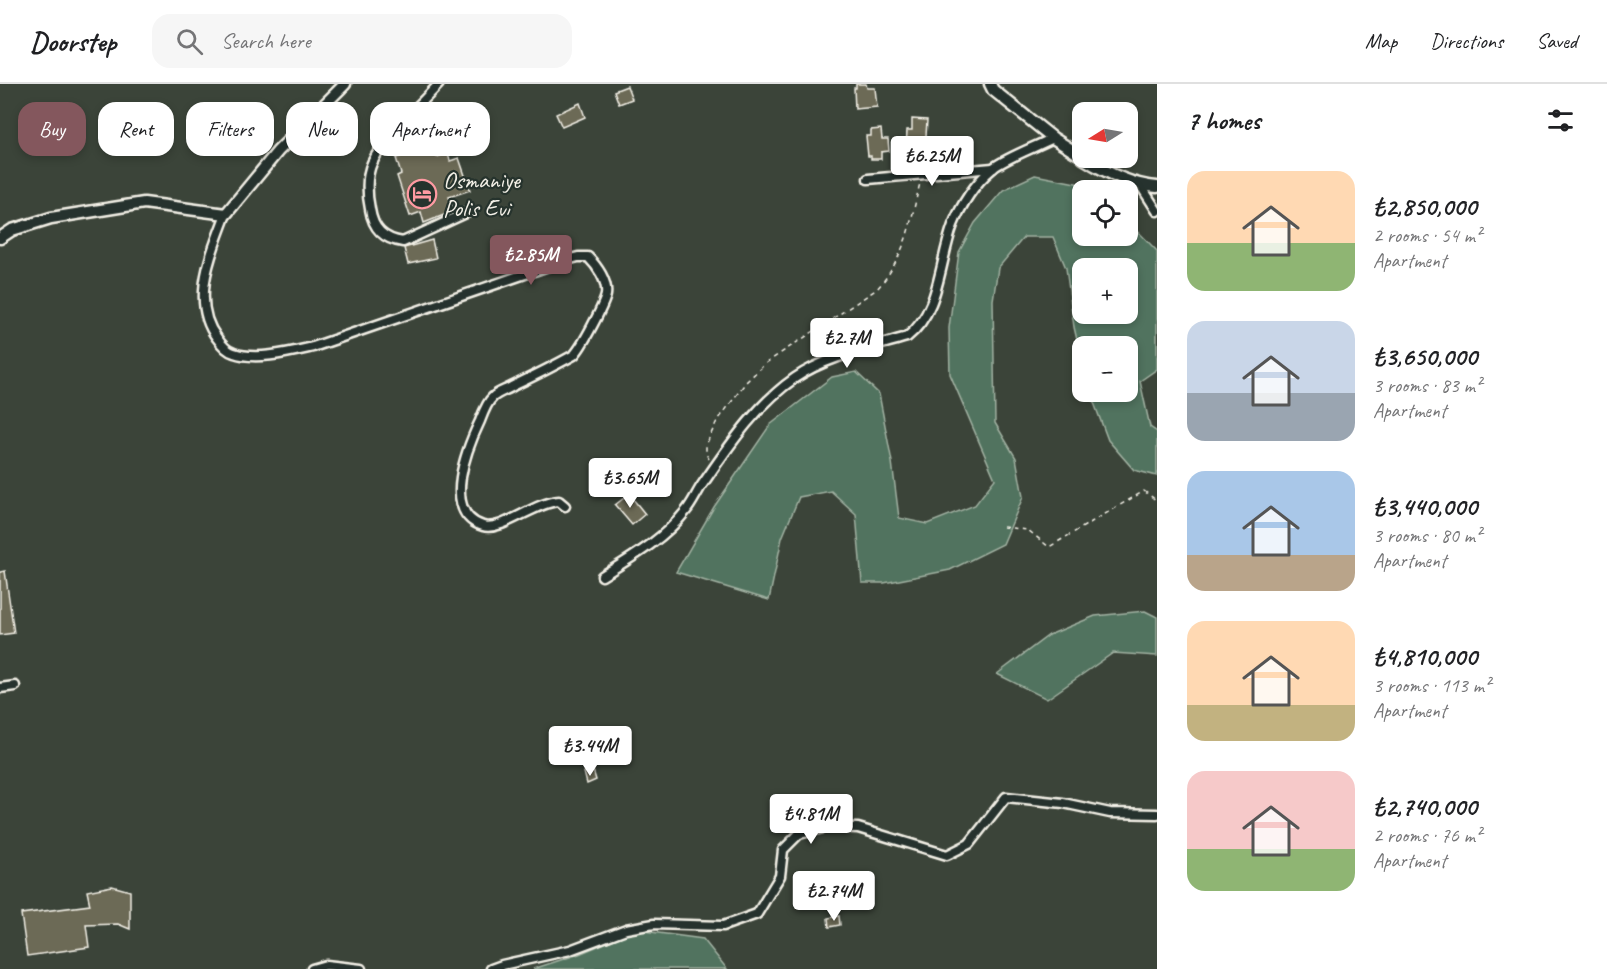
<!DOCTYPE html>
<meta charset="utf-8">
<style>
body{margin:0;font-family:Caveat,sans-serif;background:#f6f6f6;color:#202124;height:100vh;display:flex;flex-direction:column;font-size:22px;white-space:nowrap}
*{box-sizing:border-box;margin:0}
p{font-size:20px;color:#757577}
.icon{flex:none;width:33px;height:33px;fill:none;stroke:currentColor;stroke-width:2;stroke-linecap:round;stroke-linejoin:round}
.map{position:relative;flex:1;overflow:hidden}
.side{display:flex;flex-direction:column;background:#fff;width:450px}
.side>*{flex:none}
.top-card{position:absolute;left:18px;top:18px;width:570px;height:54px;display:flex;gap:12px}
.needle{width:39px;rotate:259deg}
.tools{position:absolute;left:1072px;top:18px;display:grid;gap:12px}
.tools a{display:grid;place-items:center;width:66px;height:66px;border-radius:12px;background:#fff;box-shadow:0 3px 9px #0003;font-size:30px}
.price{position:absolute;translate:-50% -51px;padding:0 14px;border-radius:6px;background:#fff;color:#222;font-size:20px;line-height:39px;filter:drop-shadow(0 2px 3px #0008)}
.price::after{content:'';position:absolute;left:50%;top:36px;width:18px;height:14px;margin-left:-9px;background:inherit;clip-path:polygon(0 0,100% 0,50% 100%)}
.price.active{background:#84575d;color:#fff}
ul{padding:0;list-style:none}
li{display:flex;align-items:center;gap:18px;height:150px;padding:0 30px}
li span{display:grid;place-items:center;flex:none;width:168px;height:120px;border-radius:18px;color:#555}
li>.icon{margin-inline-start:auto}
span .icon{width:72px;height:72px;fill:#fffc;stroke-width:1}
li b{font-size:26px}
h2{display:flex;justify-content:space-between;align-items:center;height:72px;padding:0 30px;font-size:26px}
.chip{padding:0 21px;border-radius:18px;background:#fff;box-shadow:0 3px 9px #0003;font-size:21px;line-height:54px}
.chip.active{background:#84575d;color:#fff}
header{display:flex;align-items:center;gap:36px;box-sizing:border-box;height:84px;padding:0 30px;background:#fff;border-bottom:2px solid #e0e0e0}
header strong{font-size:28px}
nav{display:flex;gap:33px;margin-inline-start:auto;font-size:21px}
.search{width:420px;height:54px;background:#f6f6f6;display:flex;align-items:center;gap:15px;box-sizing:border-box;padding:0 21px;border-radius:18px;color:#757577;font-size:22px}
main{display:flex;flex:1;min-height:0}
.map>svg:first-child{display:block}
.green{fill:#51735e;stroke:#a2b2a3;stroke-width:1.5;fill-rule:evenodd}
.building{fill:#6c6a56;stroke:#f4f1e8;stroke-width:1.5}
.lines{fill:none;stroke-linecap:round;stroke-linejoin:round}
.minor-casing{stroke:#f4f1e8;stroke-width:13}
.tertiary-casing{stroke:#f4f1e8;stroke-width:15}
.path{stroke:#f4f1e8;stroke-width:1.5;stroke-dasharray:4.5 4.5;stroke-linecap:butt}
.minor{stroke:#26332d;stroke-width:8}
.tertiary{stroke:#26332d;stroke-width:10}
.labels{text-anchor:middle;stroke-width:4.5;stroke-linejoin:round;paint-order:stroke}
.poi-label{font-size:24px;fill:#f4f1e8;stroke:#26332d;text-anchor:start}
</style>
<header>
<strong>Doorstep</strong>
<div class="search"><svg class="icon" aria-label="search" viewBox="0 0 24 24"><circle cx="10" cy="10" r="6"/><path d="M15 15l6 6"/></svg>Search here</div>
<nav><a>Map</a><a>Directions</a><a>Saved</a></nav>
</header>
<main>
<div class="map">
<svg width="1157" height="885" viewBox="0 0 1157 885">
<rect width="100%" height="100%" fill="#3b4439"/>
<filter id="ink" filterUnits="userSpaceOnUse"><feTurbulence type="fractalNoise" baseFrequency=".0167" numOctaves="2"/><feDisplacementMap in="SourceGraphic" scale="12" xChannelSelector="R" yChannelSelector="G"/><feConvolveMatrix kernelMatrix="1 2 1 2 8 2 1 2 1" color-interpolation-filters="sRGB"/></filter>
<g filter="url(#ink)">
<g class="green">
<path d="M1035,91L1096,103L1100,106H1083V152H1128V137L1157,167V285L1140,297L1150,343L1157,348V392L1134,386L1108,356L1090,308H1128V262H1083V282L1074,243L1066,184L1053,153H1024L998,184L993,216L995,339L1016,374L1023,413L1003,460L950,486L884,499H862L856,430L831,407L799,413L782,454L769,516L676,488L714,423L770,341L832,293L856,288L879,310L892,378L899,434L927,440L975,421L995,395L950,290L949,244L959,168L975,139L1003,106ZM1083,184H1128V230H1083Z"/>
<path d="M1145,527L1157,533V572L1113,569L1047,615L997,590L1049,551L1095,532Z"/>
<path d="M636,846L703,855L727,885H533L579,870Z"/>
</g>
<g class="building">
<path d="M856,0H866L867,4H875L877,23L855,25L854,4H856Z"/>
<path d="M627,2L632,15L619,20L614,7Z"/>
<path d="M580,19L585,33L562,43L556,30Z"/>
<path d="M912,35L927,36L925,68L906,67L907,46H912Z"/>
<path d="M881,45L882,55H888L889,67L881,68V75H871V72H868L866,52H871V46Z"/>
<path d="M432,57L437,73L448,69L450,77L459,74L470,106L449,113L454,127L424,139L421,128L410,132L397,92L401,90L396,74L423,65L421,60Z"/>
<path d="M432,156L436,174L408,180L404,164Z"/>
<path d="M629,410L645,430L632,441L615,421Z"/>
<path d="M5,487L14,549L0,551V488Z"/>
<path d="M593,686L596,696L587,700L584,688Z"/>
<path d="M112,802L130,807V845L118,840L86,841L89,863L27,872L21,830L90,821L87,807Z"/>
<path d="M839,832L840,841L829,843L828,834Z"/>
</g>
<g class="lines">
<g class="minor-casing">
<g id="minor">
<path d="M439,0C420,21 384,53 372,79C366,92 367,111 370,125C373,145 383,155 403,158L468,128"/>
<path d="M868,95L993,84"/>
<path d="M1141,102L1157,127"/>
<path d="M226,130C212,168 189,217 217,254C221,260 227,267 234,269C256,277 291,268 313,263L560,178L578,173H588C597,182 608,197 606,211C604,221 582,263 574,271C554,282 534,292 513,302C507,306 498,308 493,313C487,318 483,329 480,337C468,362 440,429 483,442C501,448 535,418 559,417L565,422"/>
<path d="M602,492C631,474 664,455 685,428C692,420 696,410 702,401C729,362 756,321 795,294C827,272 870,264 907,253C940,228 939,178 953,141C961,121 975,99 992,85C1003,75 1038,62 1053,54"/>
<path d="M0,604L15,602"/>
<path d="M312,885L326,881L361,885"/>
<path d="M491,885L502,881L570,866L626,845L654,840L723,842L757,830L780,792L783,766L799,750L827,743L858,744L947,771L969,760L1006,713L1063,719L1110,729L1157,730"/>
</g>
</g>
<g class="tertiary-casing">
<g id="tertiary">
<path d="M990,0L993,6L1053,54L1083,73"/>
<path d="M1083,74C1105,88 1130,101 1157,103"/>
<path d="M0,154L12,146L51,134L144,119L226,130L278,67L345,0"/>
</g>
</g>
<g class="path">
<path d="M709,375L706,370V361L716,339L746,298L766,279L877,205C906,172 910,140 920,99"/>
<path d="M1003,443L1028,446L1049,463L1144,407L1157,417"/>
</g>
<use href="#minor" class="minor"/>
<use href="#tertiary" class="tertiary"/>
</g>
</g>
<defs>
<g id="hotel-ring" transform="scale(1.5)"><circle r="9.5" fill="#26332d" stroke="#ff9aa2" stroke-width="1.5"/><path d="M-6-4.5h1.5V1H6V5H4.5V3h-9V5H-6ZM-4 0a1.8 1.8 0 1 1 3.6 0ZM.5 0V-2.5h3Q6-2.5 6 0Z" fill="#ff9aa2"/></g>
</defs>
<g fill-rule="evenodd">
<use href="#hotel-ring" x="422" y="110"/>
</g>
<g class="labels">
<g class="poi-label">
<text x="443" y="104">Osmaniye<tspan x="443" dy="28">Polis Evi</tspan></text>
</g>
</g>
</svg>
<div class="tools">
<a><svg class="needle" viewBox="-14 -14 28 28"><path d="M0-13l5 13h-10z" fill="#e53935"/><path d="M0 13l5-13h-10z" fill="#757577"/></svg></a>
<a><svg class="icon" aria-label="locate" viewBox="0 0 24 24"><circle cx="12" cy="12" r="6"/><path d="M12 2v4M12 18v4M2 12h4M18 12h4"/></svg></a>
<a>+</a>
<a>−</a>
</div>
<b class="price" style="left:932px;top:103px">₺6.25M</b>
<b class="price active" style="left:531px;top:202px">₺2.85M</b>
<b class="price" style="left:847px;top:285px">₺2.7M</b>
<b class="price" style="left:630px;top:425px">₺3.65M</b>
<b class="price" style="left:590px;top:693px">₺3.44M</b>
<b class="price" style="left:811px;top:761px">₺4.81M</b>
<b class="price" style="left:834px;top:838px">₺2.74M</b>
<div class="top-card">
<a class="chip active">Buy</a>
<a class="chip">Rent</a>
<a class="chip">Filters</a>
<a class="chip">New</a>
<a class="chip">Apartment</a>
</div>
</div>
<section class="side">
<h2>7 homes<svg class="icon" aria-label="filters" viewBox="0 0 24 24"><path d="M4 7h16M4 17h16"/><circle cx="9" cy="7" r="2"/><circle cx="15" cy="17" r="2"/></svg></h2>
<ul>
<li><span style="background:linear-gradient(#ffd9b3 60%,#8fb573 0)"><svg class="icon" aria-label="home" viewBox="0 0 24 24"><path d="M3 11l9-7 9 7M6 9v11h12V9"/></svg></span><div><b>₺2,850,000</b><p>2 rooms · 54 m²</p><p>Apartment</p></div></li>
<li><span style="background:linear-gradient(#c9d6e8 60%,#9aa5b1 0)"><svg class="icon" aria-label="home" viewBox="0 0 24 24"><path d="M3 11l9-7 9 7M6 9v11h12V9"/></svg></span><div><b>₺3,650,000</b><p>3 rooms · 83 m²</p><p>Apartment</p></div></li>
<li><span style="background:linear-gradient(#a9c7e8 70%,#b9a48a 0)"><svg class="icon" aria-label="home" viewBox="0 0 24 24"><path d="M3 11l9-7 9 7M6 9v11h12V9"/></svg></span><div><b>₺3,440,000</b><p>3 rooms · 80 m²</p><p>Apartment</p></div></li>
<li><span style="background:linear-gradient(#ffd9b3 70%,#c2b280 0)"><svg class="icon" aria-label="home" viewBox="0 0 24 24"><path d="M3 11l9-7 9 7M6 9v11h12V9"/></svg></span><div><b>₺4,810,000</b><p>3 rooms · 113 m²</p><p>Apartment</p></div></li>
<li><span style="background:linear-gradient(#f6c9c9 65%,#8fb573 0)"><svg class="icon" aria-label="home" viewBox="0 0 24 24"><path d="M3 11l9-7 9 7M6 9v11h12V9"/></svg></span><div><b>₺2,740,000</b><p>2 rooms · 76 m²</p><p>Apartment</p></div></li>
</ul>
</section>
</main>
